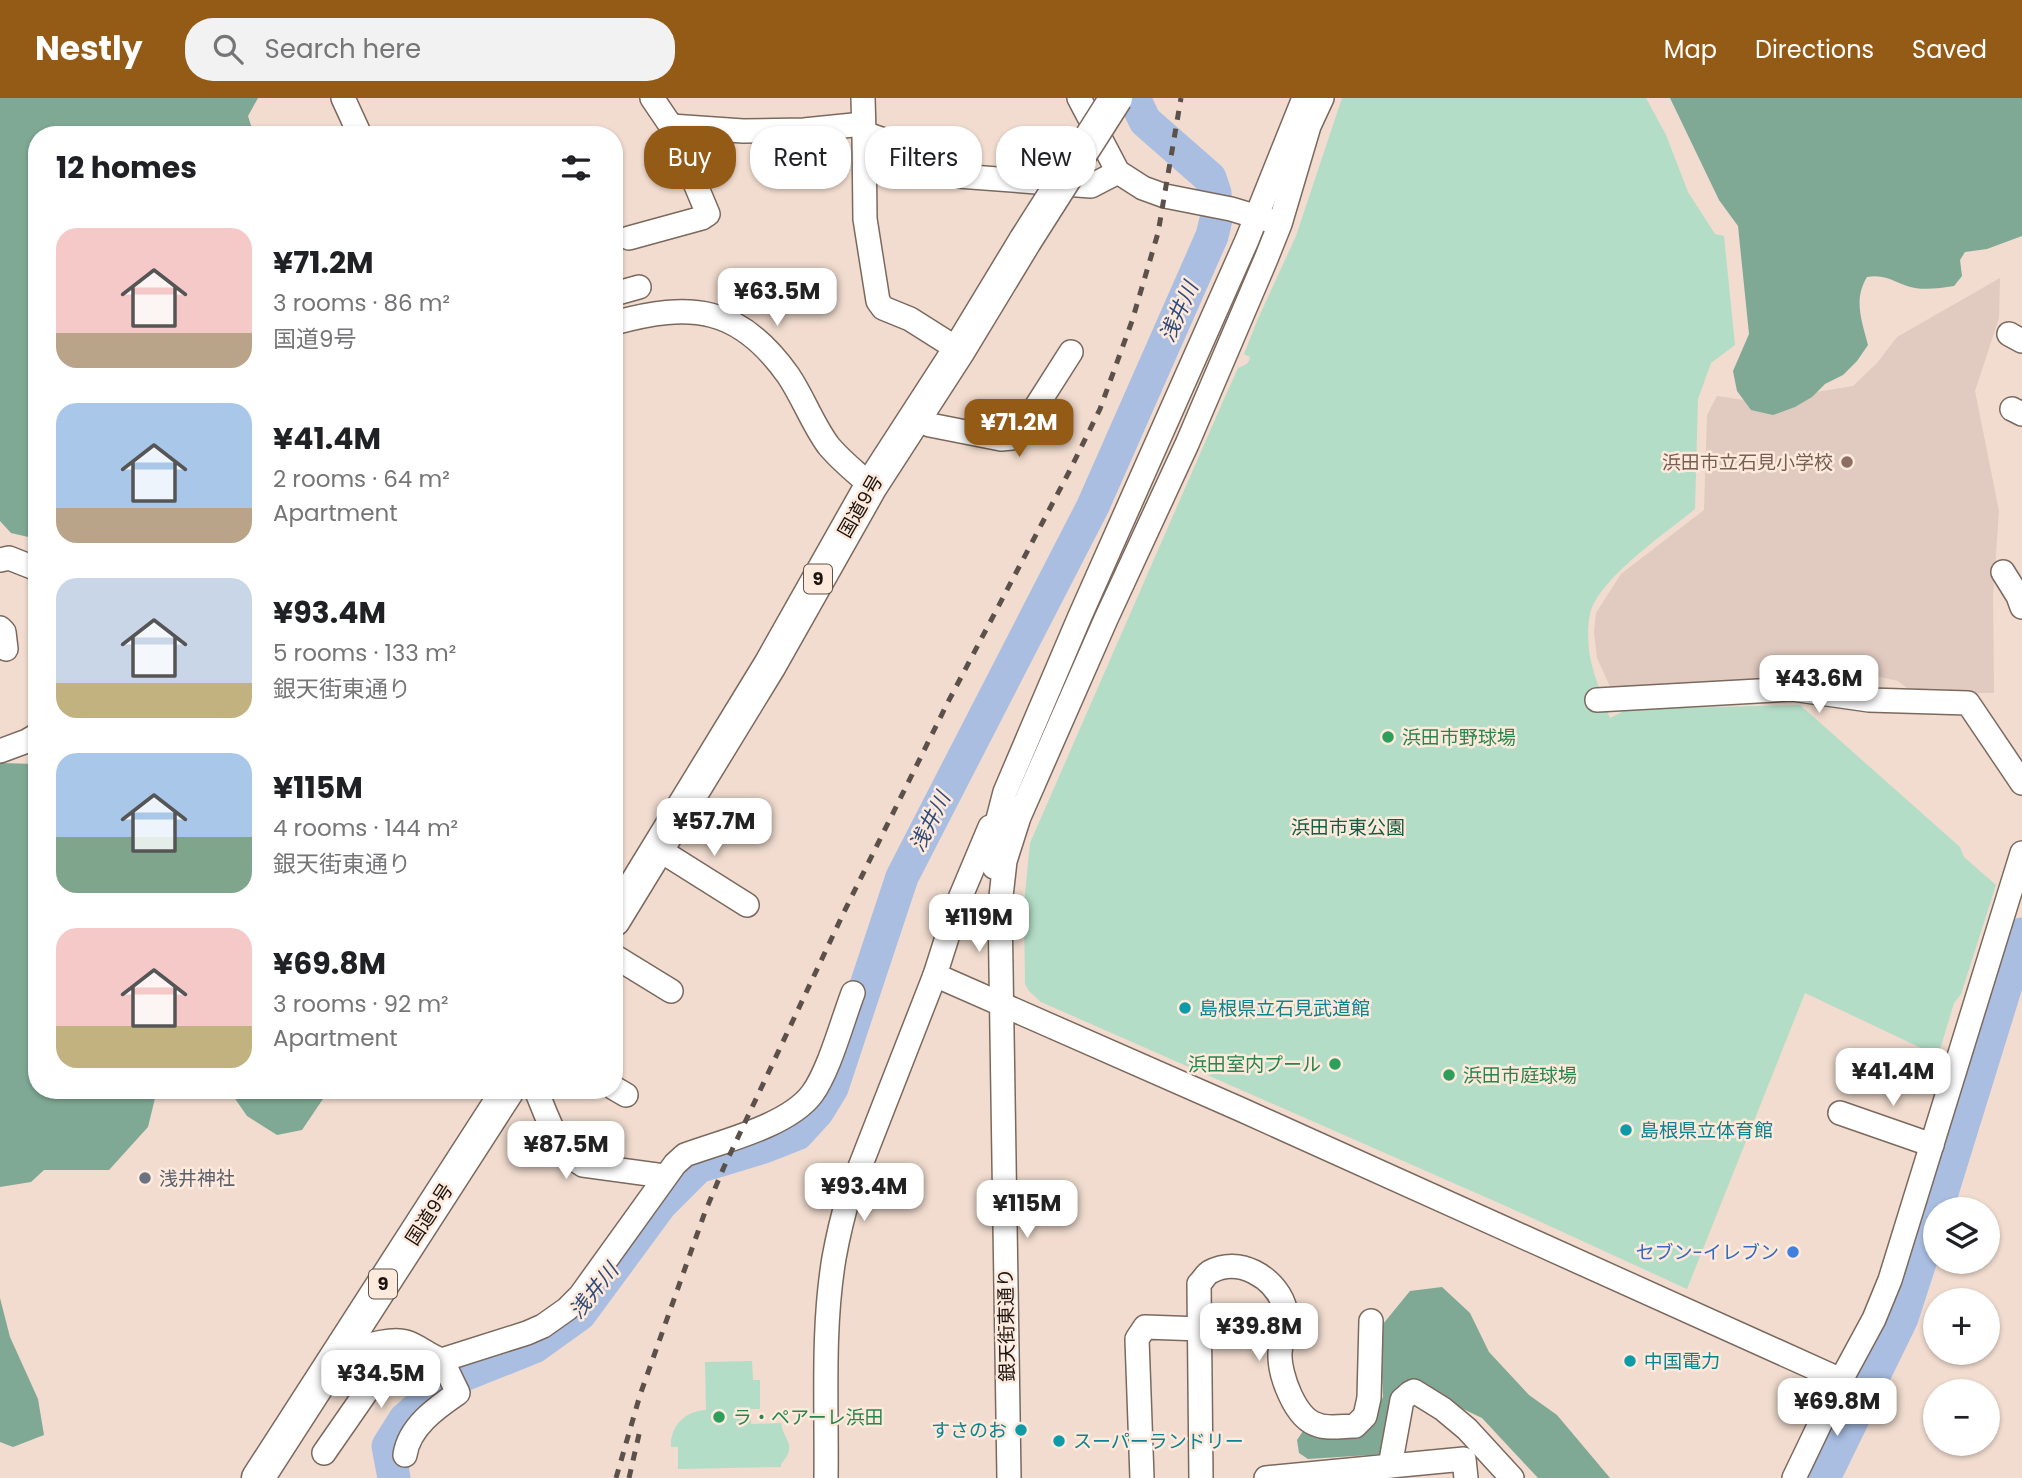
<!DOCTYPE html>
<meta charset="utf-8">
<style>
body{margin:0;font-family:Poppins,"Noto Sans JP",sans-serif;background:#f2f2f2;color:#202124;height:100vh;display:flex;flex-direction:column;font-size:26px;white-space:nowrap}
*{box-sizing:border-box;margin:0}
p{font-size:23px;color:#757577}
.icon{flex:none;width:38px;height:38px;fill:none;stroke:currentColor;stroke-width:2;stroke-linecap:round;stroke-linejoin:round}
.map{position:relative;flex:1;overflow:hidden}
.details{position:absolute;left:28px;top:28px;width:595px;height:973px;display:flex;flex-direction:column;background:#fff;border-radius:28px;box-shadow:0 2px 5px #0004}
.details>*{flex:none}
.guide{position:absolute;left:644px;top:28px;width:665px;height:63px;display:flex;gap:14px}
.tools{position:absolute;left:1923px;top:1099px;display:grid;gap:14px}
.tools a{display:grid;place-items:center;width:77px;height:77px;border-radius:50%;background:#fff;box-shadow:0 2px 5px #0004;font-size:35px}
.price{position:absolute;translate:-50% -60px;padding:0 16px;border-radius:14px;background:#fff;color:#222;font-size:23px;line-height:46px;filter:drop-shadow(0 2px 4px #0008)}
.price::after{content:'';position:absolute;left:50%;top:42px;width:21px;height:16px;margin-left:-10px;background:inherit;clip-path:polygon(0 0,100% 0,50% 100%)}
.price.on{background:#945b17;color:#fff}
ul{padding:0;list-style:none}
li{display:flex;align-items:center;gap:21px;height:175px;padding:0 28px}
li span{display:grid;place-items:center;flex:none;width:196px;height:140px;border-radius:21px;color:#555}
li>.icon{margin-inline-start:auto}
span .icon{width:84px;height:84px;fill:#fffc;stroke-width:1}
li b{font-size:30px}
h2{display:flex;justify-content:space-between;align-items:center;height:84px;padding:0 28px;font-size:30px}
.chip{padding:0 24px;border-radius:28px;background:#fff;box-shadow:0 2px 5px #0004;font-size:24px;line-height:63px}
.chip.on{background:#945b17;color:#fff}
header{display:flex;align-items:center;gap:42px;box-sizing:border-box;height:98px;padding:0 35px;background:#945b17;color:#fff}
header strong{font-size:33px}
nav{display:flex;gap:38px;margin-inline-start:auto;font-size:24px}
.search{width:490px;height:63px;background:#f2f2f2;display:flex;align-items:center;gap:18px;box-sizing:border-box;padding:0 24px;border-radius:28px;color:#757577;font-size:26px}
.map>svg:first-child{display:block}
.education{fill:#e1cac0}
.green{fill:#b3ddc7}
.forest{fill:#7fa995}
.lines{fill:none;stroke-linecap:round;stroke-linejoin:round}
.river{stroke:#a9bee1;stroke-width:33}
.minor-casing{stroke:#7b695e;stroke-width:26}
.highway-casing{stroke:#7b695e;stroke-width:35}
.minor{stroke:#fff;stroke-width:23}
.highway{stroke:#fff;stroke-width:32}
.rail{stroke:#5c514a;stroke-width:5;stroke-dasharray:9 9;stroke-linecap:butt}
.highway-bridge-casing{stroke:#7b695e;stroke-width:35;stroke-linecap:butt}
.highway-bridge{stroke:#fff;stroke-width:32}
.education-dot{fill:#8d6e63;stroke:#feeadc;stroke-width:2.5}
.leisure-dot{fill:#2e9e5b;stroke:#feeadc;stroke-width:2.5}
.culture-dot{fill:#0f9aa8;stroke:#feeadc;stroke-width:2.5}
.worship-dot{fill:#6b7280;stroke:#feeadc;stroke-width:2.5}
.shop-dot{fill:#3f7fe0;stroke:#feeadc;stroke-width:2.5}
.labels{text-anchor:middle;stroke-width:5;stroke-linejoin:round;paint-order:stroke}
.shield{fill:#feeadc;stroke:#5f544d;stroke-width:2}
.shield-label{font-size:18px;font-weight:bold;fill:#1b1410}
.education-label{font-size:19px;fill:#785e54;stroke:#feeadc;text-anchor:end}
.street-label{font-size:19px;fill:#1b1410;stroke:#feeadc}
.leisure-label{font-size:19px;fill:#27864d;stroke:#feeadc;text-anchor:start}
.park-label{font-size:19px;fill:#125e42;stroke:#feeadc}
.culture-label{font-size:19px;fill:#0d838f;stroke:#feeadc;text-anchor:start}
.worship-label{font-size:19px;fill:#5b616d;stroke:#feeadc;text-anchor:start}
.shop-label{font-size:19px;fill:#366cbe;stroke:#feeadc;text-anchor:end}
.water-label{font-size:21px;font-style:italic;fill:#304b79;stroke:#feeadc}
</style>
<header>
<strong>Nestly</strong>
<div class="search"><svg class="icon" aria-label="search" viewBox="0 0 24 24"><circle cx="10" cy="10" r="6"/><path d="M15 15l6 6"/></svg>Search here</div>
<nav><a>Map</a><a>Directions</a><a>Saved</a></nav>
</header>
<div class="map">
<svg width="2022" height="1380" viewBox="0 0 2022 1380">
<rect width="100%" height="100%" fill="#f1dccf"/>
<path class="education" d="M2000,180L1999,220L1975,293L1999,413L1993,498L1994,595H1913L1898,583L1871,577H1771L1767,585L1612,593L1597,560L1594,534L1596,515L1621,476L1704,412L1707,317L1717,298L1771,306L1810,295L1853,288L1877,265L1897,239Z"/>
<g class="green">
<path d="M1342,0H1646L1666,37L1688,94L1715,136L1724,138L1735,247L1711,265L1698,301L1695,411C1667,434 1598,481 1590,516C1587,529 1588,546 1590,559C1594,579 1603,600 1610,620L1628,611L1800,607L1960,749L1964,759L1996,787L1961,896L1954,905L1938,958L1805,895L1687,1191L1508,1109L1041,904L1029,893L1025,886L1024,806L1030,745L1224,301L1238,270C1245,267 1249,266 1250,259L1244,256L1257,223L1296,138Z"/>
<path d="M752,1263L753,1282H760V1311H751V1326L781,1325C784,1344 798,1346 781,1366V1369L678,1371V1349H671C670,1328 685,1313 706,1312L705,1264Z"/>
</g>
<g class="forest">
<path d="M0,0H258L248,18L254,37H37V441L11,435L0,423Z"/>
<path d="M1670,0H2022V138L1987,151L1965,154L1960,162L1962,178L1954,188C1941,190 1928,192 1915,190C1897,187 1888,175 1867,179C1853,202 1862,223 1868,247L1857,263L1843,277L1825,286L1812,299L1795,309L1773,317L1751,312L1737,293L1733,273L1749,236L1738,128L1719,102Z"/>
<path d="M0,665L37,666V992H157L148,1029L109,1072H44L31,1084L0,1089Z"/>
<path d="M229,992H329L302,1032L277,1037L247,1018Z"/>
<path d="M1442,1189L1470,1215L1489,1254L1529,1297L1557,1317L1610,1380H1538L1482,1320L1440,1300L1413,1284L1385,1356L1308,1361L1299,1355L1297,1342L1303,1333H1361L1371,1325L1383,1299L1381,1252L1383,1226L1410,1193Z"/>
<path d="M0,1200L10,1239L38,1301L44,1337L13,1349L0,1344Z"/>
</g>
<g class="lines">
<g class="river">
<path d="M1937,1111L2022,836"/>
<path d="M394,1380L388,1348L405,1321L441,1289L464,1277L534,1249L580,1216L661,1106L698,1069L764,1049L797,1036L818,1013L832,990L902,779L1093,408L1212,138L1217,117L1215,95L1210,80L1145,23L1134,0"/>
<path d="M1824,1380L1902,1220L1936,1115"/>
</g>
<g class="minor-casing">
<g id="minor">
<path d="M343,0L360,37"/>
<path d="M863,0L864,35L907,50L958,78L1091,88L1118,74"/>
<path d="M1079,0L1118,74L1143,90L1165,98L1231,111L1271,123"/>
<path d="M671,28L743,33L804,32L863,26"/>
<path d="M864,35L865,121L878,203L883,210L910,221L959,252"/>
<path d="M629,140L702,120L708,116L671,28L652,0"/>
<path d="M614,196L639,189"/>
<path d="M614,225C691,204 739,208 788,277C803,299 812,325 828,347C840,362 857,375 871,388"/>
<path d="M2009,236L2022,243"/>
<path d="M2012,311L2022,316"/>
<path d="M916,318L930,327L1001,341L1012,340L1020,334L1071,254"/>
<path d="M0,462L9,460L37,471"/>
<path d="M2003,474L2018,498L2022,509"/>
<path d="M0,530L4,534L6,551"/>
<path d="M1597,602L1792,591L1869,602L1968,605L2022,685"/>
<path d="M0,653L27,643L37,637"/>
<path d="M658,751L747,807"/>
<path d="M994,769L998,721L1005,694L1080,518L1247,142L1304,0"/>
<path d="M614,858L671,893"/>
<path d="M935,877L1242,1012L1841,1282"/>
<path d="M614,990L626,997"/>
<path d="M536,992C547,1018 557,1053 583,1067L664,1078"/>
<path d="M1840,1015L1932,1047"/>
<path d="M339,1255C356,1251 389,1239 406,1244C419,1248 429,1258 442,1262L527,1235L543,1228L567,1211L580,1198L675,1066L685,1057C723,1043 788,1028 812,996C829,973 842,924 853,895"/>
<path d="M324,1355L401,1244"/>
<path d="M405,1357C409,1329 436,1310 458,1295L442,1262"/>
<path d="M1390,1368L1402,1302L1410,1295L1414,1293L1443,1311L1467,1331L1512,1380"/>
<path d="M826,1380C827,1307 822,1232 834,1160C838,1138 843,1117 849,1097L935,877L958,805L990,729"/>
<path d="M1009,1380L1000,807L1005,763L1019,719L1106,521L1187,346L1266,161L1280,126L1309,28L1322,0"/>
<path d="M1142,1380L1137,1241L1145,1229L1201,1231"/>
<path d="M1201,1380L1199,1186C1203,1182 1206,1176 1210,1174C1239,1158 1274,1179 1284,1207C1289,1224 1281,1239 1280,1255C1279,1276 1295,1321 1318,1327C1328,1331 1344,1328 1355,1328L1365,1318L1369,1300L1371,1223"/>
<path d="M1266,1380L1464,1361L1466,1380"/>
<path d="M1794,1380L1841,1282L1874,1221L1890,1182L2022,755"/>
</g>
</g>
<g class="highway-casing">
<g id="highway">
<path d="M614,822L770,567L871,388L959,252L1025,143"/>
<path d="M258,1380L508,992"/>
</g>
</g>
<use href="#minor" class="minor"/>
<use href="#highway" class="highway"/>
<g class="rail">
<path d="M616,1380L640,1297L705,1114L724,1069L844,814L947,606L1069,374L1100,311L1132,223L1158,135L1181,0"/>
<path d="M629,1380L640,1332"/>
</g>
<g class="highway-bridge-casing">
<path id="highway-bridge" d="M1025,143L1116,0"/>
</g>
<use href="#highway-bridge" class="highway-bridge"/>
</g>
<circle class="education-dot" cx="1847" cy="364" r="7"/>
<g class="leisure-dot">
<circle cx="1388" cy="639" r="7"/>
<circle cx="1335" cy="966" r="7"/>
<circle cx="1449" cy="977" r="7"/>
<circle cx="719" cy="1319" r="7"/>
</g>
<g class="culture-dot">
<circle cx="1185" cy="910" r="7"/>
<circle cx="1626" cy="1032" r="7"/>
<circle cx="1630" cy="1263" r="7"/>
<circle cx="1021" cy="1332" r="7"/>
<circle cx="1059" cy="1343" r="7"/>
</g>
<circle class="worship-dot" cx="145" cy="1080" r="7"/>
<circle class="shop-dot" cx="1793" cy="1154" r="7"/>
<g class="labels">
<g class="shield">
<rect x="804" y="466.5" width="28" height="29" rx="5"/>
<rect x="369" y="1171.5" width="28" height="29" rx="5"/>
</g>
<g class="shield-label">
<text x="818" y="487">9</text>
<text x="383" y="1192">9</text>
</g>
<g class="education-label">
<text x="1833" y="371">浜田市立石見小学校</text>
</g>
<g class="street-label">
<text transform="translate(860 408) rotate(-60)" y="7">国道9号</text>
<text transform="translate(429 1116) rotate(-57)" y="7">国道9号</text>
<text transform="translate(1006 1227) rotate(-91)" y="7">銀天街東通り</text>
</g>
<g class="leisure-label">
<text x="1402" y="646">浜田市野球場</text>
<text x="1321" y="973" text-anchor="end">浜田室内プール</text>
<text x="1463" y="984">浜田市庭球場</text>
<text x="733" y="1326">ラ・ペアーレ浜田</text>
</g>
<g class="park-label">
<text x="1348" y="736">浜田市東公園</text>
</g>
<g class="culture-label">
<text x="1199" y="917">島根県立石見武道館</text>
<text x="1640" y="1039">島根県立体育館</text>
<text x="1644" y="1270">中国電力</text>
<text x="1007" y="1339" text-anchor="end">すさのお</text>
<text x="1073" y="1350">スーパーランドリー</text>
</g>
<g class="worship-label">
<text x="159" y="1087">浅井神社</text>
</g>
<g class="shop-label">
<text x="1779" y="1161">セブン-イレブン</text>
</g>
<g class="water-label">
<text transform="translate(1179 214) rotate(-66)" y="7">浅井川</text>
<text transform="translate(930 724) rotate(-63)" y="7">浅井川</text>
<text transform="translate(594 1193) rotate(-51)" y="7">浅井川</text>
</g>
</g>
</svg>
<div class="tools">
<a><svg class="icon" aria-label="layers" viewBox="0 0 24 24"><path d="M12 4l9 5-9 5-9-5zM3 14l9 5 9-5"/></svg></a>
<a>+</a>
<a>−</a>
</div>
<b class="price" style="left:777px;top:230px">¥63.5M</b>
<b class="price on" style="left:1019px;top:361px">¥71.2M</b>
<b class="price" style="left:1819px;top:617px">¥43.6M</b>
<b class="price" style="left:714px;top:760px">¥57.7M</b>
<b class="price" style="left:979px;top:856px">¥119M</b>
<b class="price" style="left:1893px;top:1010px">¥41.4M</b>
<b class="price" style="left:566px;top:1083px">¥87.5M</b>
<b class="price" style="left:864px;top:1125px">¥93.4M</b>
<b class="price" style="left:1027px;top:1142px">¥115M</b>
<b class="price" style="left:1259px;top:1265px">¥39.8M</b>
<b class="price" style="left:381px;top:1312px">¥34.5M</b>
<b class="price" style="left:1837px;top:1340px">¥69.8M</b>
<div class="guide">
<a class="chip on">Buy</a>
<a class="chip">Rent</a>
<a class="chip">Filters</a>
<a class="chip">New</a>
</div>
<section class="details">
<h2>12 homes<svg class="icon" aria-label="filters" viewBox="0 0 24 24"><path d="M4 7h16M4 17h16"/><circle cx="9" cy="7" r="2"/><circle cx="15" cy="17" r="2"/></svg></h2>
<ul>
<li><span style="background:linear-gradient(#f6c9c9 75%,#b9a48a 0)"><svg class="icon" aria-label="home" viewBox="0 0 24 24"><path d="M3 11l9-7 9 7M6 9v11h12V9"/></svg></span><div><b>¥71.2M</b><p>3 rooms · 86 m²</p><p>国道9号</p></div></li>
<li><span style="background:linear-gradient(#a9c7e8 75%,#b9a48a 0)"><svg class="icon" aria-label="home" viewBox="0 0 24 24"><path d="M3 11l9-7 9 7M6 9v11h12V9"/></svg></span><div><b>¥41.4M</b><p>2 rooms · 64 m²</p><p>Apartment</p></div></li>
<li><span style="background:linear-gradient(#c9d6e8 75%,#c2b280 0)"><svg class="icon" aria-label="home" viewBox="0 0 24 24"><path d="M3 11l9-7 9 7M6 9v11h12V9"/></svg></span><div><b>¥93.4M</b><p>5 rooms · 133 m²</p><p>銀天街東通り</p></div></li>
<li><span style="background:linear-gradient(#a9c7e8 60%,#7fa58c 0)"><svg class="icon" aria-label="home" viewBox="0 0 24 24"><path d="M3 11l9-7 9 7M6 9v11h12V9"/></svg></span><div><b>¥115M</b><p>4 rooms · 144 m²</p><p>銀天街東通り</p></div></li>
<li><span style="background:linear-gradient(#f6c9c9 70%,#c2b280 0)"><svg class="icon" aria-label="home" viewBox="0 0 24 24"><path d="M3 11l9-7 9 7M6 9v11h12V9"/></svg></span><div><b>¥69.8M</b><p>3 rooms · 92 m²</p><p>Apartment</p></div></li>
</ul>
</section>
</div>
